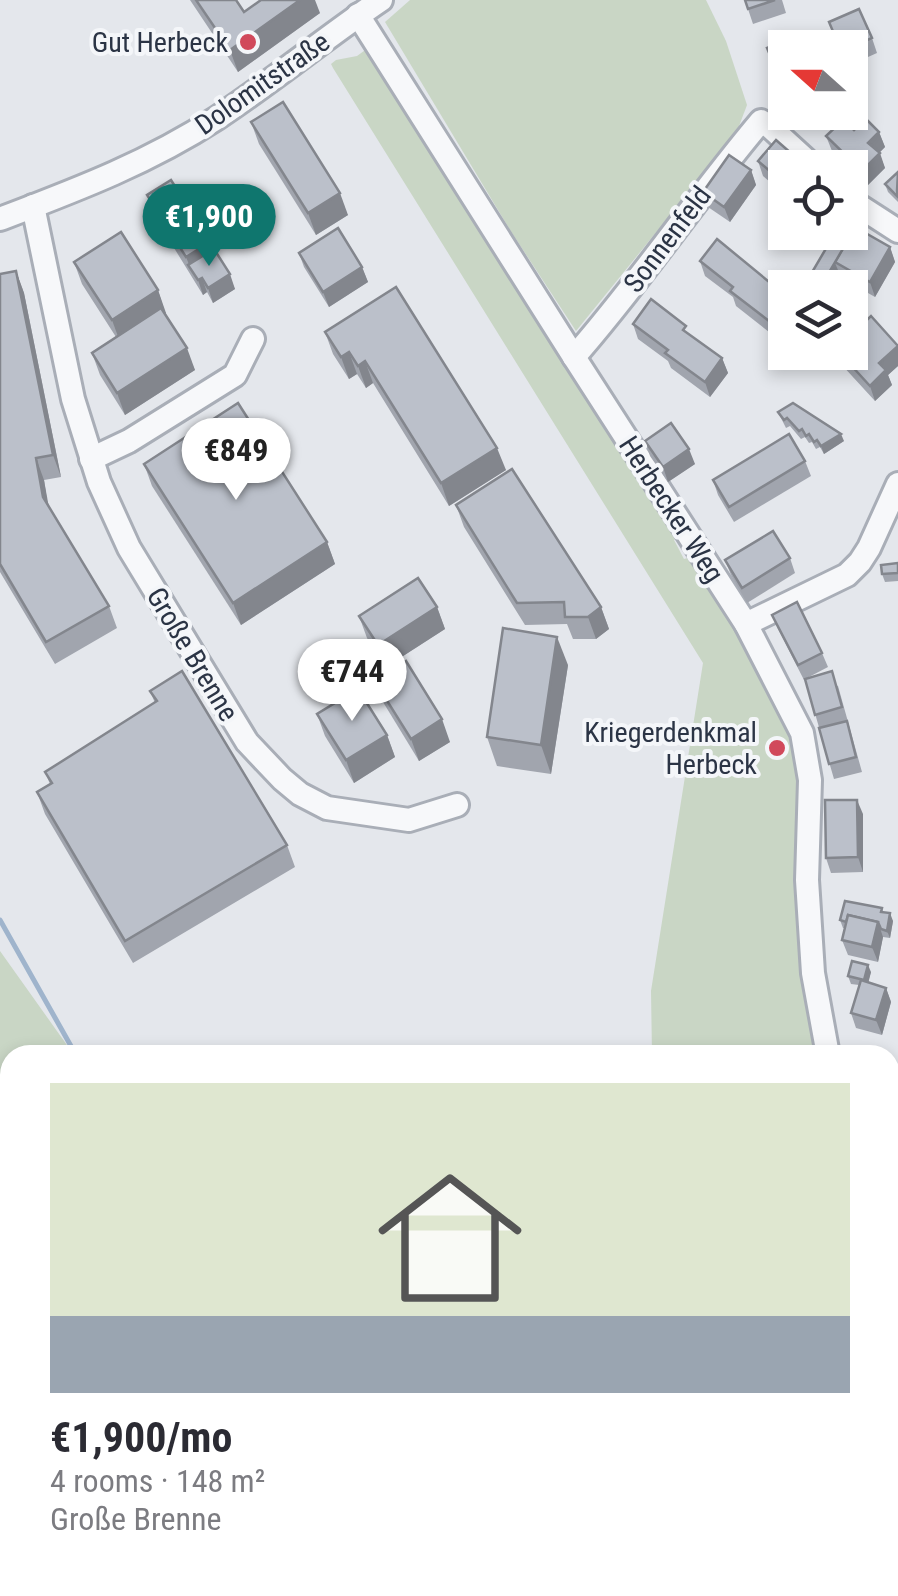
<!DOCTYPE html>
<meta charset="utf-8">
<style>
body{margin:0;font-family:"Roboto Condensed",sans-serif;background:#f7f7f7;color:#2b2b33;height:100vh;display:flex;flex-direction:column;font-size:38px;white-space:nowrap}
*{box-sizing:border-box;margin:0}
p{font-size:32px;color:#7c7c81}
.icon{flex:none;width:55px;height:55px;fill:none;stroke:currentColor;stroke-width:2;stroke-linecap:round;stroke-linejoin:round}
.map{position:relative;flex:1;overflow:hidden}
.panel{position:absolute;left:0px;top:1045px;width:900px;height:552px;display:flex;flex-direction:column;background:#fff;border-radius:30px 30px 0 0;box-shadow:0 5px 15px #0003}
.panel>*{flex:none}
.needle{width:65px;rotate:291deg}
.tools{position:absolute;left:768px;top:30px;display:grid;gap:20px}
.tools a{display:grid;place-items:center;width:100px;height:100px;border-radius:0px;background:#fff;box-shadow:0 5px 15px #0003;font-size:50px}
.price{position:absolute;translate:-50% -85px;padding:0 22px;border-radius:35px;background:#fff;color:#222;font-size:32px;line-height:65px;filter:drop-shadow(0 2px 5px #0008)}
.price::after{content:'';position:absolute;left:50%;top:60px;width:30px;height:22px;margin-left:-15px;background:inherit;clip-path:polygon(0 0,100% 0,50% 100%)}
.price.active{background:#0f766e;color:#fff}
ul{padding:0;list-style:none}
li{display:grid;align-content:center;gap:20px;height:530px;padding:0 50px}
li+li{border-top:2px solid #e1e1e2}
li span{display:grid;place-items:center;height:310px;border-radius:0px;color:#555}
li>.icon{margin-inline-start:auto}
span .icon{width:180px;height:180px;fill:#fffc;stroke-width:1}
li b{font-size:42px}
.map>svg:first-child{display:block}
.green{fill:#c9d6c5}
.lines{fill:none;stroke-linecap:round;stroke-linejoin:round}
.stream{stroke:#9fb4cc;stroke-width:5}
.minor-casing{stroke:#a9aeb7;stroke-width:28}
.minor{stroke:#f7f8fa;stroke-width:22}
.wall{fill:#a1a5ae}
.shaded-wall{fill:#83868d}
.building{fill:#bbc0ca;stroke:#83868d;stroke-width:2.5}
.poi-dot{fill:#d1495b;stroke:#f4f6f9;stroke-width:4}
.labels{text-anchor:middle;stroke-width:8;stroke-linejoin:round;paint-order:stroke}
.poi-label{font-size:28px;fill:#2b3445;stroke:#f4f6f9;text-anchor:end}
.street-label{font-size:28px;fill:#2b3445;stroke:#f4f6f9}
</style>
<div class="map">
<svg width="898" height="1596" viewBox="0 0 898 1596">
<rect width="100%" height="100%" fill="#e4e7ec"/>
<g class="green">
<path d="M410,0H706L726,41L747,105L736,134L576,331L510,230L385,22Z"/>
<path d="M368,48L678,537L674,540L684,559L691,557L741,642L798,753L820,1055H652L651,991L703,663L333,68L331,64L336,60L357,56Z"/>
<path d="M0,951L74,1055H10V1096L0,1088Z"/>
<path d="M898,1525V1596H359L353,1588H890V1526Z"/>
</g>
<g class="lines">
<g class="stream">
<path d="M0,920L76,1055"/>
<path d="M416,1588L422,1596"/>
</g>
<g class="minor-casing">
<g id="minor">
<path d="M358,15L574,357L746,624L802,733L810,780L807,880L813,973L828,1055"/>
<path d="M850,200L898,231"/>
<path d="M33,206L73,399L99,482L129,548L247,742L282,779L300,794L327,808L409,820L457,805"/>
<path d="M0,219C76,190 148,163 217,118C273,81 325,38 381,0"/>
<path d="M574,357C640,282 696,198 761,121L769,126L815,168"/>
<path d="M91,459L129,441L235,375L253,339"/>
<path d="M746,624L847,575L860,562L869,548L898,484"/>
<path d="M890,1248L898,1267"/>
</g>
</g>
<use href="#minor" class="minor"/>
</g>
<g class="wall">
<path d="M190,0H236L244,12L320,13L238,72Z"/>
<path d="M745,0H782L786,13L753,24Z"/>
<path d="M829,22L872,38L877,53L850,65V48H839Z"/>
<path d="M251,122L348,215L316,235L259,144Z"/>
<path d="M854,130L879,132L885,147L879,153L885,168L867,186L832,151L826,136Z"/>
<path d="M758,161L785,168V195L763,176Z"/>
<path d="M751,170L756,185L730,222L708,207L703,192Z"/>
<path d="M898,172V202L888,192L885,184Z"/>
<path d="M147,195L210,242L235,289L213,303L207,292L203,295L155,217Z"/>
<path d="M844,247H890L895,262L875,297L840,277L838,270L828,288L814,281L811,274Z"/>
<path d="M299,253L362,267L368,282L329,307L304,267Z"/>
<path d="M700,261L785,295L774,336L736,306L733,297L705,276Z"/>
<path d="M74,262L158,290L165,313L195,370L125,415L100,375L92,353L116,337L82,284Z"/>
<path d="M16,271L24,293L61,477L44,480L48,507L109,606L117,628L55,664L0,572V274Z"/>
<path d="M633,324L689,334L722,358L728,373L710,397L671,368L668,361L638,339Z"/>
<path d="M325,332L506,470L449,506L373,383L366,388L357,374L349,379L333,354Z"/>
<path d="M898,345V366L888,375L892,385L875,401L841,364L837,352H850Z"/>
<path d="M778,412L844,441L824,454L820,447L816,449L812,442L809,443L805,437L801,439L790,426L786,428Z"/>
<path d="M645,441L695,464L668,482L650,456Z"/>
<path d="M805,461L811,476L734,522L718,495L713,480Z"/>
<path d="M144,464L327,542L335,564L241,625L152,486Z"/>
<path d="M456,505L601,607L609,629L596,639H573L567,624L525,625L464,527Z"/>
<path d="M790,558L795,573L747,603L731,575L725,560Z"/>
<path d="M898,563V581L885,582L882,574Z"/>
<path d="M437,607L445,629L386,667L367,638L359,616Z"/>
<path d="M772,615L822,653L828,667L807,678L838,686L862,772L834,779L805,679L804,680L778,629Z"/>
<path d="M568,665L551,774L497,766L487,737Z"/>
<path d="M374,680L450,742L419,761L383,702Z"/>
<path d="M150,691L287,845L295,867L133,963L45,814L37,792L50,784L45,772L155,703Z"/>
<path d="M317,714L387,735L395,757L354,783L325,736Z"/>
<path d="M863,814V872L831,873L826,858Z"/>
<path d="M882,908L883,912L893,921L890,938L883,937L878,962L848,955L842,940L845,928H843L840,920Z"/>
<path d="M871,972L868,982L886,988L891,1002L882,1035L856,1028L851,1013L859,985L851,984L848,976Z"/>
<path d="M890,1081L898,1084V1131L890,1128Z"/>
<path d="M10,1316V1356L5,1351L0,1337V1326Z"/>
</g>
<g class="shaded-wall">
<path d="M300,0H315L320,13L238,72L230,50Z"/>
<path d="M879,132L885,147L874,158L868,143Z"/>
<path d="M880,153L885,168L867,186L862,171Z"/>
<path d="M751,170L756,185L730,222L724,207Z"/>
<path d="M340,193L348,215L316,235L308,213Z"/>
<path d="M210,242L218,264L190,267L186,257Z"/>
<path d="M890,247L895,262L875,297L870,282Z"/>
<path d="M835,263L838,270L826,288L824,281Z"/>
<path d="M362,267L368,282L329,307L323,292Z"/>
<path d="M16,271L24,293L61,477L53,455Z"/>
<path d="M230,274L235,289L213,303L208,288Z"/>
<path d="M202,278L207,292L203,295L198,280Z"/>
<path d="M158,290L166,313L120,342L112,320Z"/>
<path d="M785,300V322L774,336L769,321Z"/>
<path d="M898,346V366L888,375L892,385L875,401L870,386L879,363Z"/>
<path d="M187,348L195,370L125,415L117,393Z"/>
<path d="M349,352L357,374L349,379L341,357Z"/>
<path d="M722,358L728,373L710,397L705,382Z"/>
<path d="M365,361L373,383L366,388L358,366Z"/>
<path d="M841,434L844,441L824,454L821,446Z"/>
<path d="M497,448L506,470L449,506L441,483Z"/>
<path d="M689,449L695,464L668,482L663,467Z"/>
<path d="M36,458L44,480L51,519L43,497Z"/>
<path d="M327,542L335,564L241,625L233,603Z"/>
<path d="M437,607L445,629L386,667L378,645Z"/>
<path d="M601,607L609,629L596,639L588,617Z"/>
<path d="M557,637L568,665L551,774L541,745Z"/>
<path d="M442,719L450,742L419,761L411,739Z"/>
<path d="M387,735L395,757L354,783L346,760Z"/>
<path d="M857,800L863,814V872L858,857Z"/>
<path d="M890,913L893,921L890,938L887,931Z"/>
<path d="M878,922L883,937L878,962L872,947Z"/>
<path d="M868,965L871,972L867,988L864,980Z"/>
<path d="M886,988L891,1002L882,1035L876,1020Z"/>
</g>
<g class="building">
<path d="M196,0H236L244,12L261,0H300L230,50Z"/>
<path d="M745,0H775L748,9Z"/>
<path d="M859,9L872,38L850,48H840L829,22Z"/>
<path d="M794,37L799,48H785V77L780,79L767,48Z"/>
<path d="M283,102L340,193L308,213L251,122Z"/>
<path d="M866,119L879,132L868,143L880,153L862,171L826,136L843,120L854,130Z"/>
<path d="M776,140L808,168H785V184L758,161Z"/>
<path d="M729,155L751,170L724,207L703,192Z"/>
<path d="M898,172L897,191L898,197L885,184Z"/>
<path d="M171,180L210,242L186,257L147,195Z"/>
<path d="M855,227L890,247L870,282L835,262Z"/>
<path d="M338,228L362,267L323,292L299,253Z"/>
<path d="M121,232L158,290L112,320L74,262Z"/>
<path d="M717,239L785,295V300L769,321L730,291L733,287L700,261Z"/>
<path d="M831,240L844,247L824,281L811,274Z"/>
<path d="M214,249L230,274L208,288L202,278L198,280L188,265Z"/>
<path d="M16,271L53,455L36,458L43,497L109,606L46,642L0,564V274Z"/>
<path d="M396,287L497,448L441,483L365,361L358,366L349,352L341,357L325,332Z"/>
<path d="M651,299L686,326L683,330L722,358L705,382L665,353L668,350L633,324Z"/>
<path d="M161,308L187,348L117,393L92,353Z"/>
<path d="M871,316L898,346L879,363L886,370L870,386L839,352H850V336Z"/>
<path d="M238,403L327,542L233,603L144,464Z"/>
<path d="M793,403L841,434L821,446L817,440L814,442L809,434L806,436L802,429L799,431L787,418L784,420L778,412Z"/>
<path d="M671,423L689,449L663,467L645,441Z"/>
<path d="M789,434L805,461L729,507L713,480Z"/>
<path d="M512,469L601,607L588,617H565L564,602L517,603L456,505Z"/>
<path d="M773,531L790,558L742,588L725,560Z"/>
<path d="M898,563V573L882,574L881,565Z"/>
<path d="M418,578L437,607L378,645L359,616Z"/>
<path d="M797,602L822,653L798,665L772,615Z"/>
<path d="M503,628L557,637L541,745L487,737Z"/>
<path d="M406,661L442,719L411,739L374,680Z"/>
<path d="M182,671L287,845L125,941L37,792L52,783L45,772L157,701L150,691Z"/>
<path d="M832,671L842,707L815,715L805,679Z"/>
<path d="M358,689L387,735L346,760L317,714Z"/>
<path d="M847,721L856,757L829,764L819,728Z"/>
<path d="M825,800H857L858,857L826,858Z"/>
<path d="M845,901L882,908L881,912L890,913L887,931L881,929L878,922L848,915L846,922L840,920Z"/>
<path d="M848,915L878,922L872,947L842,940Z"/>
<path d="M852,961L868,965L864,980L848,976Z"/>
<path d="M861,980L886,988L876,1020L851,1013Z"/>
<path d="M890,1081L898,1084V1118L890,1115Z"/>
<path d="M10,1316V1342L0,1332V1326Z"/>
</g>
<g class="poi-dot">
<circle cx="248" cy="42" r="10"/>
<circle cx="777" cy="748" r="10"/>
</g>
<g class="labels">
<g class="poi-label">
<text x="228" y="52">Gut Herbeck</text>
<text x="757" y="742">Kriegerdenkmal<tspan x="757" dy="32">Herbeck</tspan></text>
</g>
<g class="street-label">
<text transform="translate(262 83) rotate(-35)" y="10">Dolomitstraße</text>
<text transform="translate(667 239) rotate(-53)" y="10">Sonnenfeld</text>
<text transform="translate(672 509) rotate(57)" y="10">Herbecker Weg</text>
<text transform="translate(193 654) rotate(59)" y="10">Große Brenne</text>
</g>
</g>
</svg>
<div class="tools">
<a><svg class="needle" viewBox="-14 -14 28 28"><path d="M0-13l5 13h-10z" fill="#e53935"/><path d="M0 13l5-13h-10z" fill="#7c7c81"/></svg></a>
<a><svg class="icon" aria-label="locate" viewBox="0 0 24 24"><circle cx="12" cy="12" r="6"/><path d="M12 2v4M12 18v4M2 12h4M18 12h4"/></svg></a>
<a><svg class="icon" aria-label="layers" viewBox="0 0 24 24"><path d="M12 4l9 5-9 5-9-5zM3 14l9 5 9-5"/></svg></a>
</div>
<b class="price active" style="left:209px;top:269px">€1,900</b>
<b class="price" style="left:236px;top:503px">€849</b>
<b class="price" style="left:352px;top:724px">€744</b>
<section class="panel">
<ul>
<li><span style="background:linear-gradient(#dfe7d0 75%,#9aa5b1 0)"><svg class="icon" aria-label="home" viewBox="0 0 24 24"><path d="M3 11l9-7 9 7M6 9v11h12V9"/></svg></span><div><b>€1,900/mo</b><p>4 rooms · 148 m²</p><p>Große Brenne</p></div></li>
</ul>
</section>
</div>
